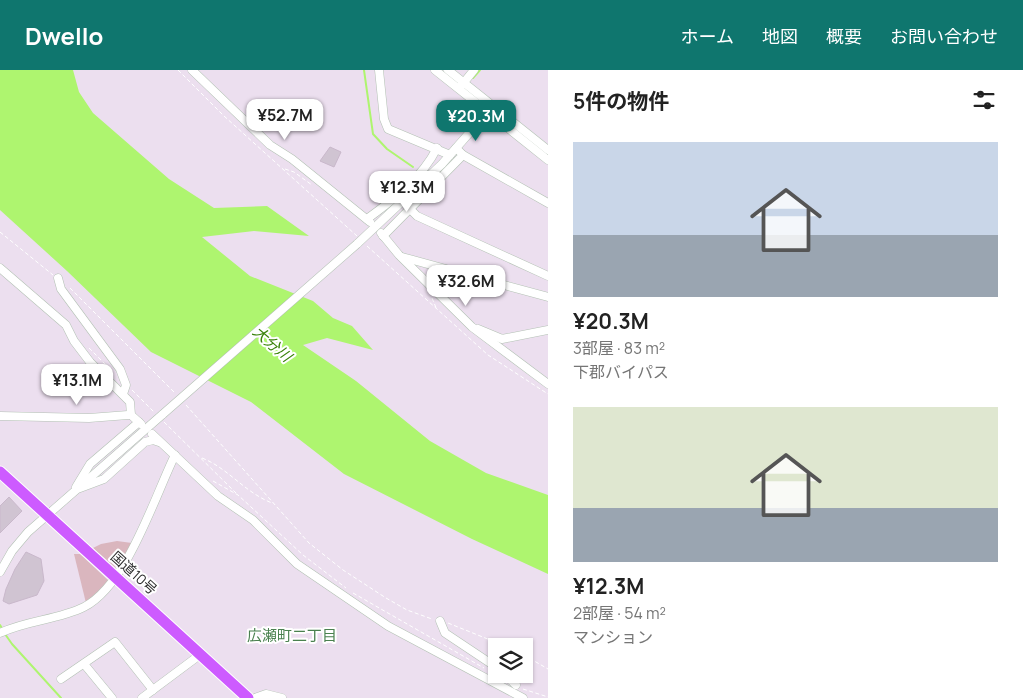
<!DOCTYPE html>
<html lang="ja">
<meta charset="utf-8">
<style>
body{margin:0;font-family:Manrope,"Noto Sans JP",sans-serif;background:#f6f6f6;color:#222;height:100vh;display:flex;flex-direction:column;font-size:19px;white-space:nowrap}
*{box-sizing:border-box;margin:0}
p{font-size:16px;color:#767676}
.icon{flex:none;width:28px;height:28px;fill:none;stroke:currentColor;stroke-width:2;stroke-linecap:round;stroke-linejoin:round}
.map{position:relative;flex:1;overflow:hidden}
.drawer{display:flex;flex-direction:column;background:#fff;width:475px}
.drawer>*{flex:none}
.tools{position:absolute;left:488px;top:568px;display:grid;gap:10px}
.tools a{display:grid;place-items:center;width:45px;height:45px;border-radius:0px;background:#fff;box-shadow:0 1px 4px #0004;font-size:25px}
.price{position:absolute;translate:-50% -42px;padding:0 11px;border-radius:10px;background:#fff;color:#222;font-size:16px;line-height:32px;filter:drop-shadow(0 1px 2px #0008)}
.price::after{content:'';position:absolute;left:50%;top:30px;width:15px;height:11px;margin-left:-8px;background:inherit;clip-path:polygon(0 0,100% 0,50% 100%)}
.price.current{background:#0f766e;color:#fff}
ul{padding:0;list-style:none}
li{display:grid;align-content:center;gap:10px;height:265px;padding:0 25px}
li span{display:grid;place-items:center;height:155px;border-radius:0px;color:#555}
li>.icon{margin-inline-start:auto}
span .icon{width:90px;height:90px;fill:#fffc;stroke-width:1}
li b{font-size:21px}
h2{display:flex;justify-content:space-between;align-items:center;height:60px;padding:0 25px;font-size:21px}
header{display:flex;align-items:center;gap:30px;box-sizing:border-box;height:70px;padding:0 25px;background:#0f766e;color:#fff}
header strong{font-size:24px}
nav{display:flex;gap:28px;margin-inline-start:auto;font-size:18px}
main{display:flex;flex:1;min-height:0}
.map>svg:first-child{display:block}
.cemetery{fill:#dab6be}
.water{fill:#aef56f}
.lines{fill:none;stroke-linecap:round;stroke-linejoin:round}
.stream{stroke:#aef56f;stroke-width:2}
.building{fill:#d0c4d2;stroke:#c9b8cb}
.minor-casing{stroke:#b3c1b4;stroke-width:9}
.highway-casing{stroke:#fff;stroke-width:13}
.path{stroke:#fff;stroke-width:1;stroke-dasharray:4 2.5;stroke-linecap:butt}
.minor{stroke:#fff;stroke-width:8}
.highway{stroke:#cd5bff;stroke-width:11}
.minor-bridge-casing{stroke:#b3c1b4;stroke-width:9;stroke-linecap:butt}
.minor-bridge{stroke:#fff;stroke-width:8}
.labels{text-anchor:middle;stroke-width:4;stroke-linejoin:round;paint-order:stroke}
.street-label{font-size:14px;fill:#2d2d2d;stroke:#fff}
.water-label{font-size:15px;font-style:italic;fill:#39820a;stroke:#fff}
.neighbourhood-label{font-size:15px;fill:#4a814f;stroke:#fff}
</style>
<header>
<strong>Dwello</strong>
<nav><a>ホーム</a><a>地図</a><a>概要</a><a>お問い合わせ</a></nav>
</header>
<main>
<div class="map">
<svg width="548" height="628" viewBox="0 0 548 628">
<rect width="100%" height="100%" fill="#ecdfef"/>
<g class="cemetery">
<path d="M117,471L132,473L117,499L93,478L101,474Z"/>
<path d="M74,484H80L109,511L86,533Z"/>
</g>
<path class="water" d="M0,0H73L79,22L93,43L169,109L214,138L267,136L309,166L254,161L202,167L250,206L313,231L333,248L352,256L373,280L327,268L303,275L356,311L430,371L486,403L548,425V504L472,469L344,404L251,332L151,282L67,201L0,140Z"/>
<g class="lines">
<g class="stream">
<path d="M364,0L373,64L387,79L413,97"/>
<path d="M473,8L480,0"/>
<path d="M0,555L3,560"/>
<path d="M5,564L12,574L61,628"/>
</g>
</g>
<g class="building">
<path d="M330,77L341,82L334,97L320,91Z"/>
<path d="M9,427L22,441L0,463V436Z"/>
<path d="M26,482L41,489L44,511L37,525L9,534L3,531L6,519L15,499Z"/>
</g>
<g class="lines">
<g class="minor-casing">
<g id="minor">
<path d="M192,0L270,75L292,89L370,152"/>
<path d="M379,0L384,49L388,59L450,85"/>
<path d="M435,0L548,90"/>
<path d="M448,0L548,80"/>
<path d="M461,16L474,0"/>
<path d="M463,85L548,133"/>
<path d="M410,139L417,146L548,206"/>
<path d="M367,149C393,130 422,108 437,78"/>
<path d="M381,163L399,185L472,257L548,314"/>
<path d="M383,166L463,85L456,78"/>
<path d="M357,174L442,94L493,36"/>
<path d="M402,187L548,227"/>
<path d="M0,198L66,255L74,271L90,292L130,332L131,345"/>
<path d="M58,208L61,219L120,299L126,315L123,324"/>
<path d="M478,259L502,269L548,260"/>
<path d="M0,346L89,348L128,345H131L141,354"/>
<path d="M152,364L218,426L253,450L297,494L388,556L523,628"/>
<path d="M76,417L90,394L139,352"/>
<path d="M80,418L104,409L145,372L153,370L159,372"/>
<path d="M0,502L12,481L28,462L163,344"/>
<path d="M440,551L445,563L496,597"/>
<path d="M0,563C27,550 58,550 84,537C127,515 154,428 175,385"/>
<path d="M84,594L112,628"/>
<path d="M504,604L516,615"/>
<path d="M61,609L115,572L153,620"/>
<path d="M142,628L201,584"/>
<path d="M255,628L266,624L282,628"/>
</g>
</g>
<g class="highway-casing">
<path id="highway" d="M0,402L248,628"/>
</g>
<g class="path">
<path d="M178,0L224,46L357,166"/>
<path d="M285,99L294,102L312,115"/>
<path d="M0,162L53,205"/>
<path d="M367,176L488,285L548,324"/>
<path d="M70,218L175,323"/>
<path d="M432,228L437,240"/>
<path d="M89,278L111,300"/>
<path d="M132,320L154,342"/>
<path d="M186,335L309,473L343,500L386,528L407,540L432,549"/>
<path d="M164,352L236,423"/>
<path d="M202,388C228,398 244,422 272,433"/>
<path d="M213,411L238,425L303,485L346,518"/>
<path d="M353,523L484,598"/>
<path d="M448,553L505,576"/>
<path d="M524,585L548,599"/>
<path d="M523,619L548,627"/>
</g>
<use href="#minor" class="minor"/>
<use href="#highway" class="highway"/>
<g class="minor-bridge-casing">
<path id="minor-bridge" d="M163,344L357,174"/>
</g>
<use href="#minor-bridge" class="minor-bridge"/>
</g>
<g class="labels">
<g class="street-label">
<text transform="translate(134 503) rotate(42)" y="5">国道10号</text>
</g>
<g class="water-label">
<text transform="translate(272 274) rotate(41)" y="5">大分川</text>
</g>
<g class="neighbourhood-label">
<text x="292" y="571">広瀬町二丁目</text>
</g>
</g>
</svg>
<div class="tools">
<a><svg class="icon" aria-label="layers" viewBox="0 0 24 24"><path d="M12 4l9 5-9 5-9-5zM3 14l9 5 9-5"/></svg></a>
</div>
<b class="price" style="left:285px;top:71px">¥52.7M</b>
<b class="price current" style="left:476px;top:72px">¥20.3M</b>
<b class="price" style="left:407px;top:143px">¥12.3M</b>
<b class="price" style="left:466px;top:237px">¥32.6M</b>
<b class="price" style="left:77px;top:336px">¥13.1M</b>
</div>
<section class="drawer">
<h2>5件の物件<svg class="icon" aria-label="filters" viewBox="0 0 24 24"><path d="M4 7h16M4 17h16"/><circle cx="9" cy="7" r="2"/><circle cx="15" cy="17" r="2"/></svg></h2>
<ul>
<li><span style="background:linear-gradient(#c9d6e8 60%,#9aa5b1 0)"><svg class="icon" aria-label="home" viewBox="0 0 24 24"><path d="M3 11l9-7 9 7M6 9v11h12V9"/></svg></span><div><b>¥20.3M</b><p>3部屋 · 83 m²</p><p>下郡バイパス</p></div></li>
<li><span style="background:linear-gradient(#dfe7d0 65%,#9aa5b1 0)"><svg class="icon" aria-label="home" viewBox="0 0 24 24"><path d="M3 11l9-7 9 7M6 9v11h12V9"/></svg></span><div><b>¥12.3M</b><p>2部屋 · 54 m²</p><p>マンション</p></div></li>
</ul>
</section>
</main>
